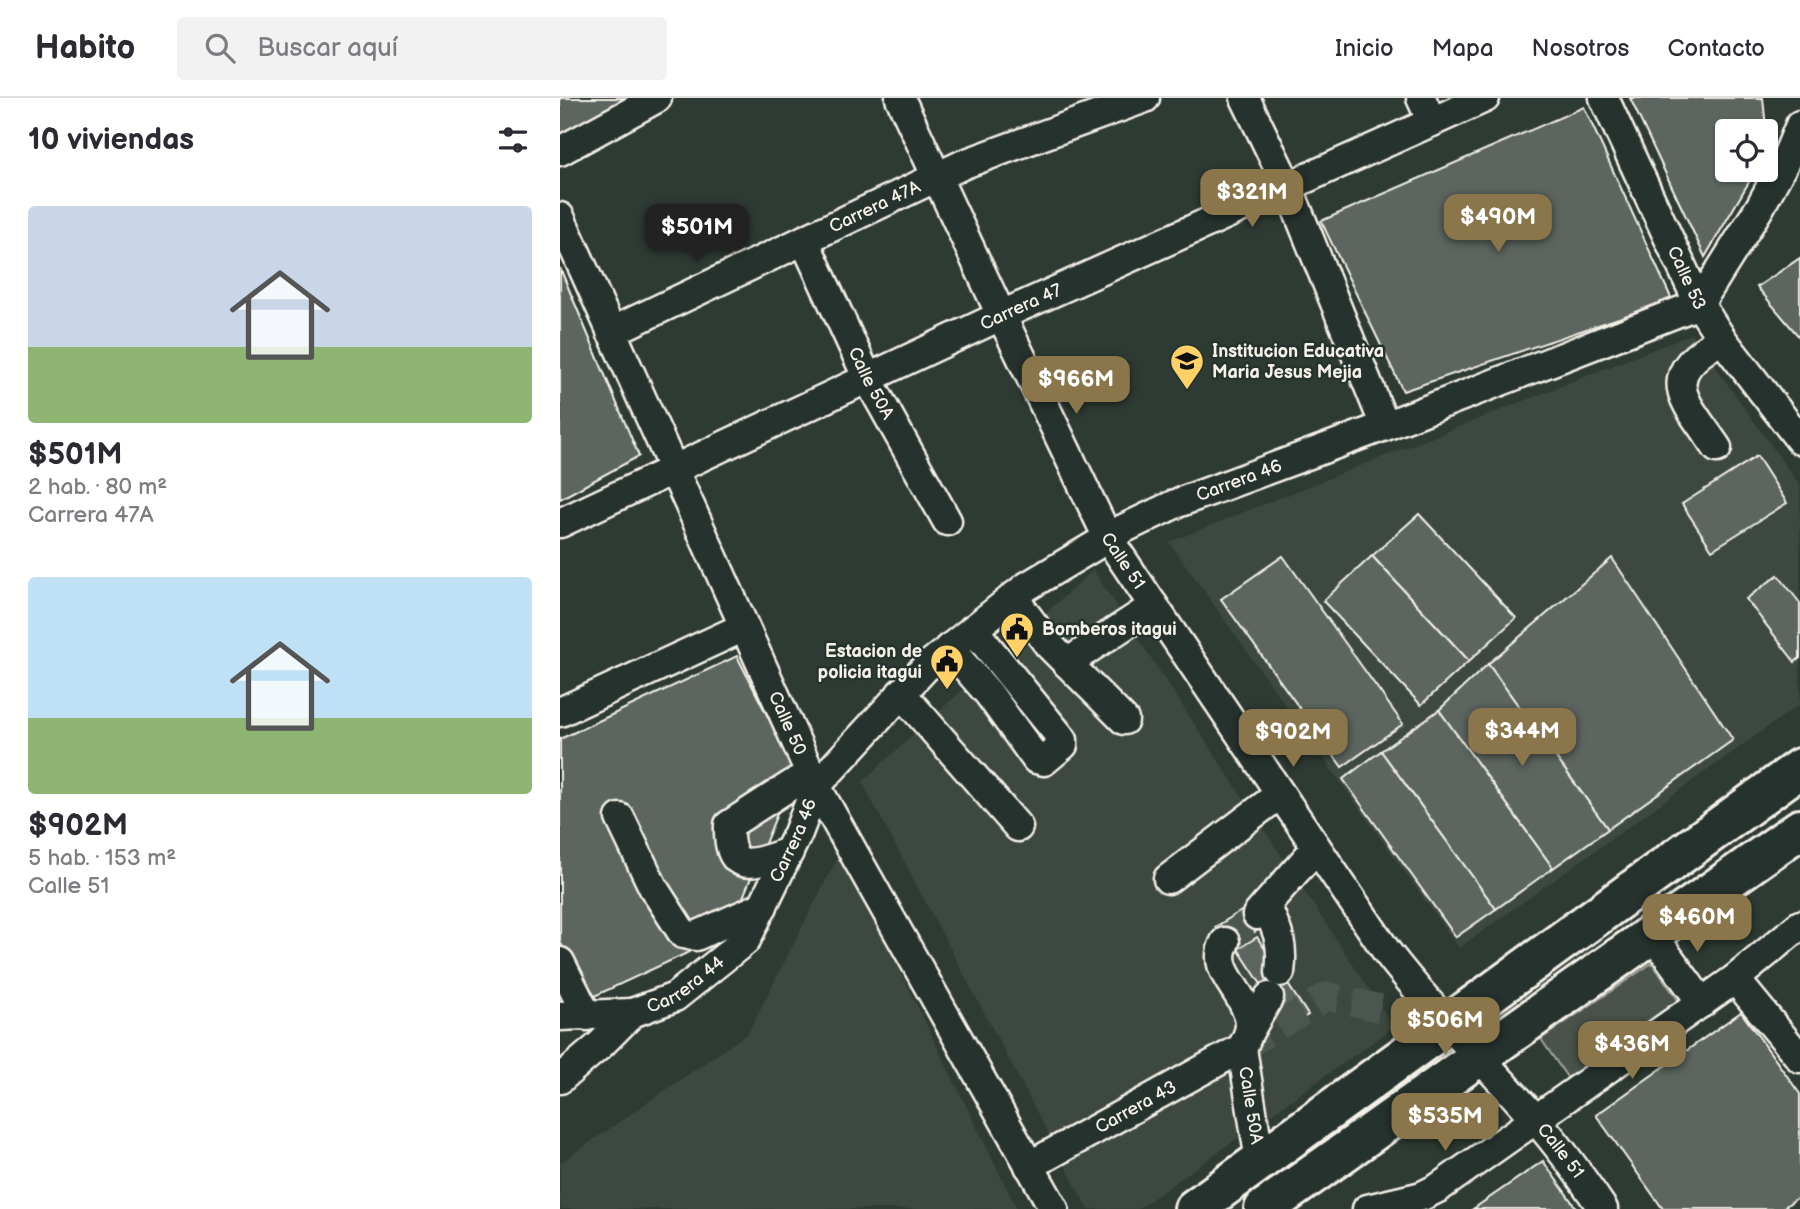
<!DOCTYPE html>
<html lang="es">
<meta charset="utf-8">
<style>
body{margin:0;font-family:"Balsamiq Sans",sans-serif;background:#f2f2f3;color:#2b2b33;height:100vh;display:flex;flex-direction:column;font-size:26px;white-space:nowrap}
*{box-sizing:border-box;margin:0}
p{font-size:23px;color:#7c7c81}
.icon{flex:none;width:38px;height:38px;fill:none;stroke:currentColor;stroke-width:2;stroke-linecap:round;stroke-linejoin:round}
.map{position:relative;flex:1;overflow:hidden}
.sheet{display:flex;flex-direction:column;background:#fff;width:560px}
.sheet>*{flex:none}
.tools{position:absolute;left:1155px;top:21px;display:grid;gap:14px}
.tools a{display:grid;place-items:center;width:63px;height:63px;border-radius:7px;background:#fff;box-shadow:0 2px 5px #0004;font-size:35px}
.price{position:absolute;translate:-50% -60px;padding:0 16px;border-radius:14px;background:#8a764a;color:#fff;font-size:23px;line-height:46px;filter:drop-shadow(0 2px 4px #0008)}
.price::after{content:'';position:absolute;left:50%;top:42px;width:21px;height:16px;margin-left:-10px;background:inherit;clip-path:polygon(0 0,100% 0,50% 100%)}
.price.active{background:#222;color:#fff}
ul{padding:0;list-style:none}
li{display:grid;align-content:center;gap:14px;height:371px;padding:0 28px}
li span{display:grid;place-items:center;height:217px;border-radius:7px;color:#555}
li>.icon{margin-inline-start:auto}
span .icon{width:126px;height:126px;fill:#fffc;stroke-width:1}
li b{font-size:30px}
h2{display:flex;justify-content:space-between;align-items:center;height:84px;padding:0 28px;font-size:30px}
header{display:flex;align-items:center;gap:42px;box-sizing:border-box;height:98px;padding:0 35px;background:#fff;border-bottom:2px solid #e1e1e2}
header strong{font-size:33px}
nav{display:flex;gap:38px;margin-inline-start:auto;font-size:24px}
.search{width:490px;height:63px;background:#f2f2f3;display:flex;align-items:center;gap:18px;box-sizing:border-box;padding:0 24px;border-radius:7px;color:#7c7c81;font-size:26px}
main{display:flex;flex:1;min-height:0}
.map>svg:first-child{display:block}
.built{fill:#3c4841}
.green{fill:#48524c;stroke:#9ea29a;stroke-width:2}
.building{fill:#5c655e;stroke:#f4f1e8;stroke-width:2}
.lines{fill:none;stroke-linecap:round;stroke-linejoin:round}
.minor-tunnel{stroke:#4c564f;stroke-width:28;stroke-dasharray:28 14;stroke-linecap:butt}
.minor-casing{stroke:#f4f1e8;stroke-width:33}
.highway-casing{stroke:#f4f1e8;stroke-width:44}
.minor{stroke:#26332d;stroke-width:28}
.highway{stroke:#26332d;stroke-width:38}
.labels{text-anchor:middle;stroke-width:5;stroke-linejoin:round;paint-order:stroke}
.street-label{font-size:18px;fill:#f4f1e8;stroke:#26332d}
.poi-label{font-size:18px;font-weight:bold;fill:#f4f1e8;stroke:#26332d;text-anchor:start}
</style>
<header>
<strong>Habito</strong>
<div class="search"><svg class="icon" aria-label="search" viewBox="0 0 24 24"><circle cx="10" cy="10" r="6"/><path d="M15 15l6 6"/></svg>Buscar aquí</div>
<nav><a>Inicio</a><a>Mapa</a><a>Nosotros</a><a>Contacto</a></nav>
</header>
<main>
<section class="sheet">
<h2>10 viviendas<svg class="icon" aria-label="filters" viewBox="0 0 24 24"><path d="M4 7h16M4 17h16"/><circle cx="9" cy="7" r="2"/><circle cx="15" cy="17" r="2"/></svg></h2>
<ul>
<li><span style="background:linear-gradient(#c9d6e8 65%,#8fb573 0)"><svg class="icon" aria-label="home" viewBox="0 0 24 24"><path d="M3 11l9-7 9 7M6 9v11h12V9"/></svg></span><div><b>$501M</b><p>2 hab. · 80 m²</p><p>Carrera 47A</p></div></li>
<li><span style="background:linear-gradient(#bfe0f5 65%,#8fb573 0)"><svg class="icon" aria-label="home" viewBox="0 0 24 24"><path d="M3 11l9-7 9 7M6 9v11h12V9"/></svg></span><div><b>$902M</b><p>5 hab. · 153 m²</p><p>Calle 51</p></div></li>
</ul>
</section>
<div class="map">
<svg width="1240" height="1111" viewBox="0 0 1240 1111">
<rect width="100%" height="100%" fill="#2e3b34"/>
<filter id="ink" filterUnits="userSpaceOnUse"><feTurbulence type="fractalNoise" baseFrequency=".0143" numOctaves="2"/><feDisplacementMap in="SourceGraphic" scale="14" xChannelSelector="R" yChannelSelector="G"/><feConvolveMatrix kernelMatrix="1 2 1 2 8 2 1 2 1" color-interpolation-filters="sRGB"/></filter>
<g filter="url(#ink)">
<g class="built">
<path d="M1132,236L1240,388V606L899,850L609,444Z"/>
<path d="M533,472L834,929L578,1111H528L302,684Z"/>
<path d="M281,753L457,1111H0V1065L188,935Z"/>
</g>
<path class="green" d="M1092,865L1120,905L1009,982L981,941Z"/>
<g class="building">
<path d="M0,0H82L0,42Z"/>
<path d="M1070,0H1203L1208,50L1206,54V33H1167V72H1196L1145,159Z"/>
<path d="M1024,9L1112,202L843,293L761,123Z"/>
<path d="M1240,160V240L1197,189Z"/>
<path d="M0,170L79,358L0,401Z"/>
<path d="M1197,358L1227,405L1152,452L1122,406Z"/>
<path d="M859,416L956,520L909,563L812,458Z"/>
<path d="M723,458L843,626L782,669L661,501Z"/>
<path d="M812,458L909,563L861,607L763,503Z"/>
<path d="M1052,460L1173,642L1048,731L928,566Z"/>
<path d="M1218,477L1240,505V560L1235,564L1186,501Z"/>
<path d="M177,558L235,672L168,836L26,902L0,843V641Z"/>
<path d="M928,566L1048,731L993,770L879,612Z"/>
<path d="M879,612L993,770L936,811L821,653Z"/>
<path d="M821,653L936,811L896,839L783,681Z"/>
<path d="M691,807L704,828L669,851L655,829Z"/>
<path d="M697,839L748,917L729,929L678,851Z"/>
<path d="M1181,914L1240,996V1098L1221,1111H1103L1036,1017Z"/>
<path d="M983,1063L1017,1111H913Z"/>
</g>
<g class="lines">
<g class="minor-tunnel">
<path d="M665,844L697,817"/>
<path d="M682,950L767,898L888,926"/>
</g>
<g class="minor-casing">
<g id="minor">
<path id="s1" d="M340,0L442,219L548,440L827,854C873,914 927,965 976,1022C1001,1050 1022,1080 1043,1111"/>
<path d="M685,0L728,89L825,328"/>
<path d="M861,0L872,24"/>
<path id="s2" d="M1044,0L1139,206L1162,241L1240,342"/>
<path d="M0,53L97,0"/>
<path id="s3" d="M0,119L256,688L494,1111"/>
<path id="s4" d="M244,142L308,281L387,423"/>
<path id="s5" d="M51,234L404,66L585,0"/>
<path d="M1157,350C1124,301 1095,279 1162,241"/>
<path id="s6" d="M0,425L453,212L925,0"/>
<path d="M453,499L488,546L564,622"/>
<path d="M389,550L429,596L476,661L484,663L503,647V642L413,531"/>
<path d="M507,565L594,508"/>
<path d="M341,595L458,729"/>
<path d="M0,614L184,529"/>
<path d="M60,720L93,789L123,836L136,838L203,808"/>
<path d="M229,754C194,766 167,779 169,727L250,675"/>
<path d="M608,781L720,696"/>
<path d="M706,807C717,832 724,845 720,874"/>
<path d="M697,817L756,750"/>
<path d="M1092,836L1142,905"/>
<path d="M665,844C648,875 690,895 690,929C689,936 685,944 682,950"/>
<path d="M0,864L27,918"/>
<path d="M1175,881L1240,827"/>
<path d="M0,918L72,915"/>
<path d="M690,932L709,899"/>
<path id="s7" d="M682,950L700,1063"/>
<path id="s8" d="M0,981L40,947L72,915L115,899L186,842L238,735L256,688L365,570L466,489L563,431L615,406L825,328L1139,206L1200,109L1226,61L1240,27"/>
<path id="s9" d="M469,1068L682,950"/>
<path d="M807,1111L862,1098L878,1090L1175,881L1240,960"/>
</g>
</g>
<g class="highway-casing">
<g id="highway">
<path d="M634,1111L1240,670"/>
<path d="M704,1111L1240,731"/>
</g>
</g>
<use href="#minor" class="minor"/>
<use href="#highway" class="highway"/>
</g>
</g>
<defs>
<g id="school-pin" transform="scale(1.75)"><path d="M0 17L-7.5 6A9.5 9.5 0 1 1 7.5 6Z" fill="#ffd166" stroke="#26332d"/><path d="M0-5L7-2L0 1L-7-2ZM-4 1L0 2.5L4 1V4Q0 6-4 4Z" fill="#111"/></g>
<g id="civic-pin" transform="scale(1.75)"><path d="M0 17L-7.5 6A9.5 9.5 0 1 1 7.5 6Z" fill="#ffd166" stroke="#26332d"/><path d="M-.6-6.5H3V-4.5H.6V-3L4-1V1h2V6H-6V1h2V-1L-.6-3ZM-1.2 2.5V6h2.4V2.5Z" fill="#111"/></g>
</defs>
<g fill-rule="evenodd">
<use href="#school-pin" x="627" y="263"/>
<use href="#civic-pin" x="457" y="531"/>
<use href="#civic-pin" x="387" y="563"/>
</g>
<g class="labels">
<g class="street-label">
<text dy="6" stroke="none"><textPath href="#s5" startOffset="292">Carrera 47A</textPath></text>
<text dy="6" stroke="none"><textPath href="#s2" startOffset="198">Calle 53</textPath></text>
<text dy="6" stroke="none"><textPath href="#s6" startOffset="509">Carrera 47</textPath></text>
<text dy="6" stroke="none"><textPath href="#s4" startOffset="158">Calle 50A</textPath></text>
<text dy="6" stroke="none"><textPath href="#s8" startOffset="933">Carrera 46</textPath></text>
<text dy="6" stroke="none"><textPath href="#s1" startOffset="514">Calle 51</textPath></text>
<text dy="6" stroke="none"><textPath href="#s3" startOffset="555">Calle 50</textPath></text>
<text dy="6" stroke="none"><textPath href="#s8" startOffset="345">Carrera 46</textPath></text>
<text dy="6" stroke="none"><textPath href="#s8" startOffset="159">Carrera 44</textPath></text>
<text dy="6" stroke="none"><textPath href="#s7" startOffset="58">Calle 50A</textPath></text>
<text dy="6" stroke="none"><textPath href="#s9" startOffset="122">Carrera 43</textPath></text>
<text dy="6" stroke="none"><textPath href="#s1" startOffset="1250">Calle 51</textPath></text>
</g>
<g class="poi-label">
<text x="652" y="259">Institucion Educativa<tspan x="652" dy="21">Maria Jesus Mejia</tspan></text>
<text x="482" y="537">Bomberos itagui</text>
<text x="362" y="559" text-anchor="end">Estacion de<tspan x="362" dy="21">policia itagui</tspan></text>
</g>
</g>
</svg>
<div class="tools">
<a><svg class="icon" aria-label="locate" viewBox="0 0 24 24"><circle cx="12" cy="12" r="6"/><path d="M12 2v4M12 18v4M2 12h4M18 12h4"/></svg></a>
</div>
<b class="price" style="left:692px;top:131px">$321M</b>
<b class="price" style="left:938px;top:156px">$490M</b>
<b class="price active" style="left:137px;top:166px">$501M</b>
<b class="price" style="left:516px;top:318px">$966M</b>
<b class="price" style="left:962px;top:670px">$344M</b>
<b class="price" style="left:733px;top:671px">$902M</b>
<b class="price" style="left:1137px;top:856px">$460M</b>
<b class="price" style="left:885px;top:959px">$506M</b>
<b class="price" style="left:1072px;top:983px">$436M</b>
<b class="price" style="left:885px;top:1055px">$535M</b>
</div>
</main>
